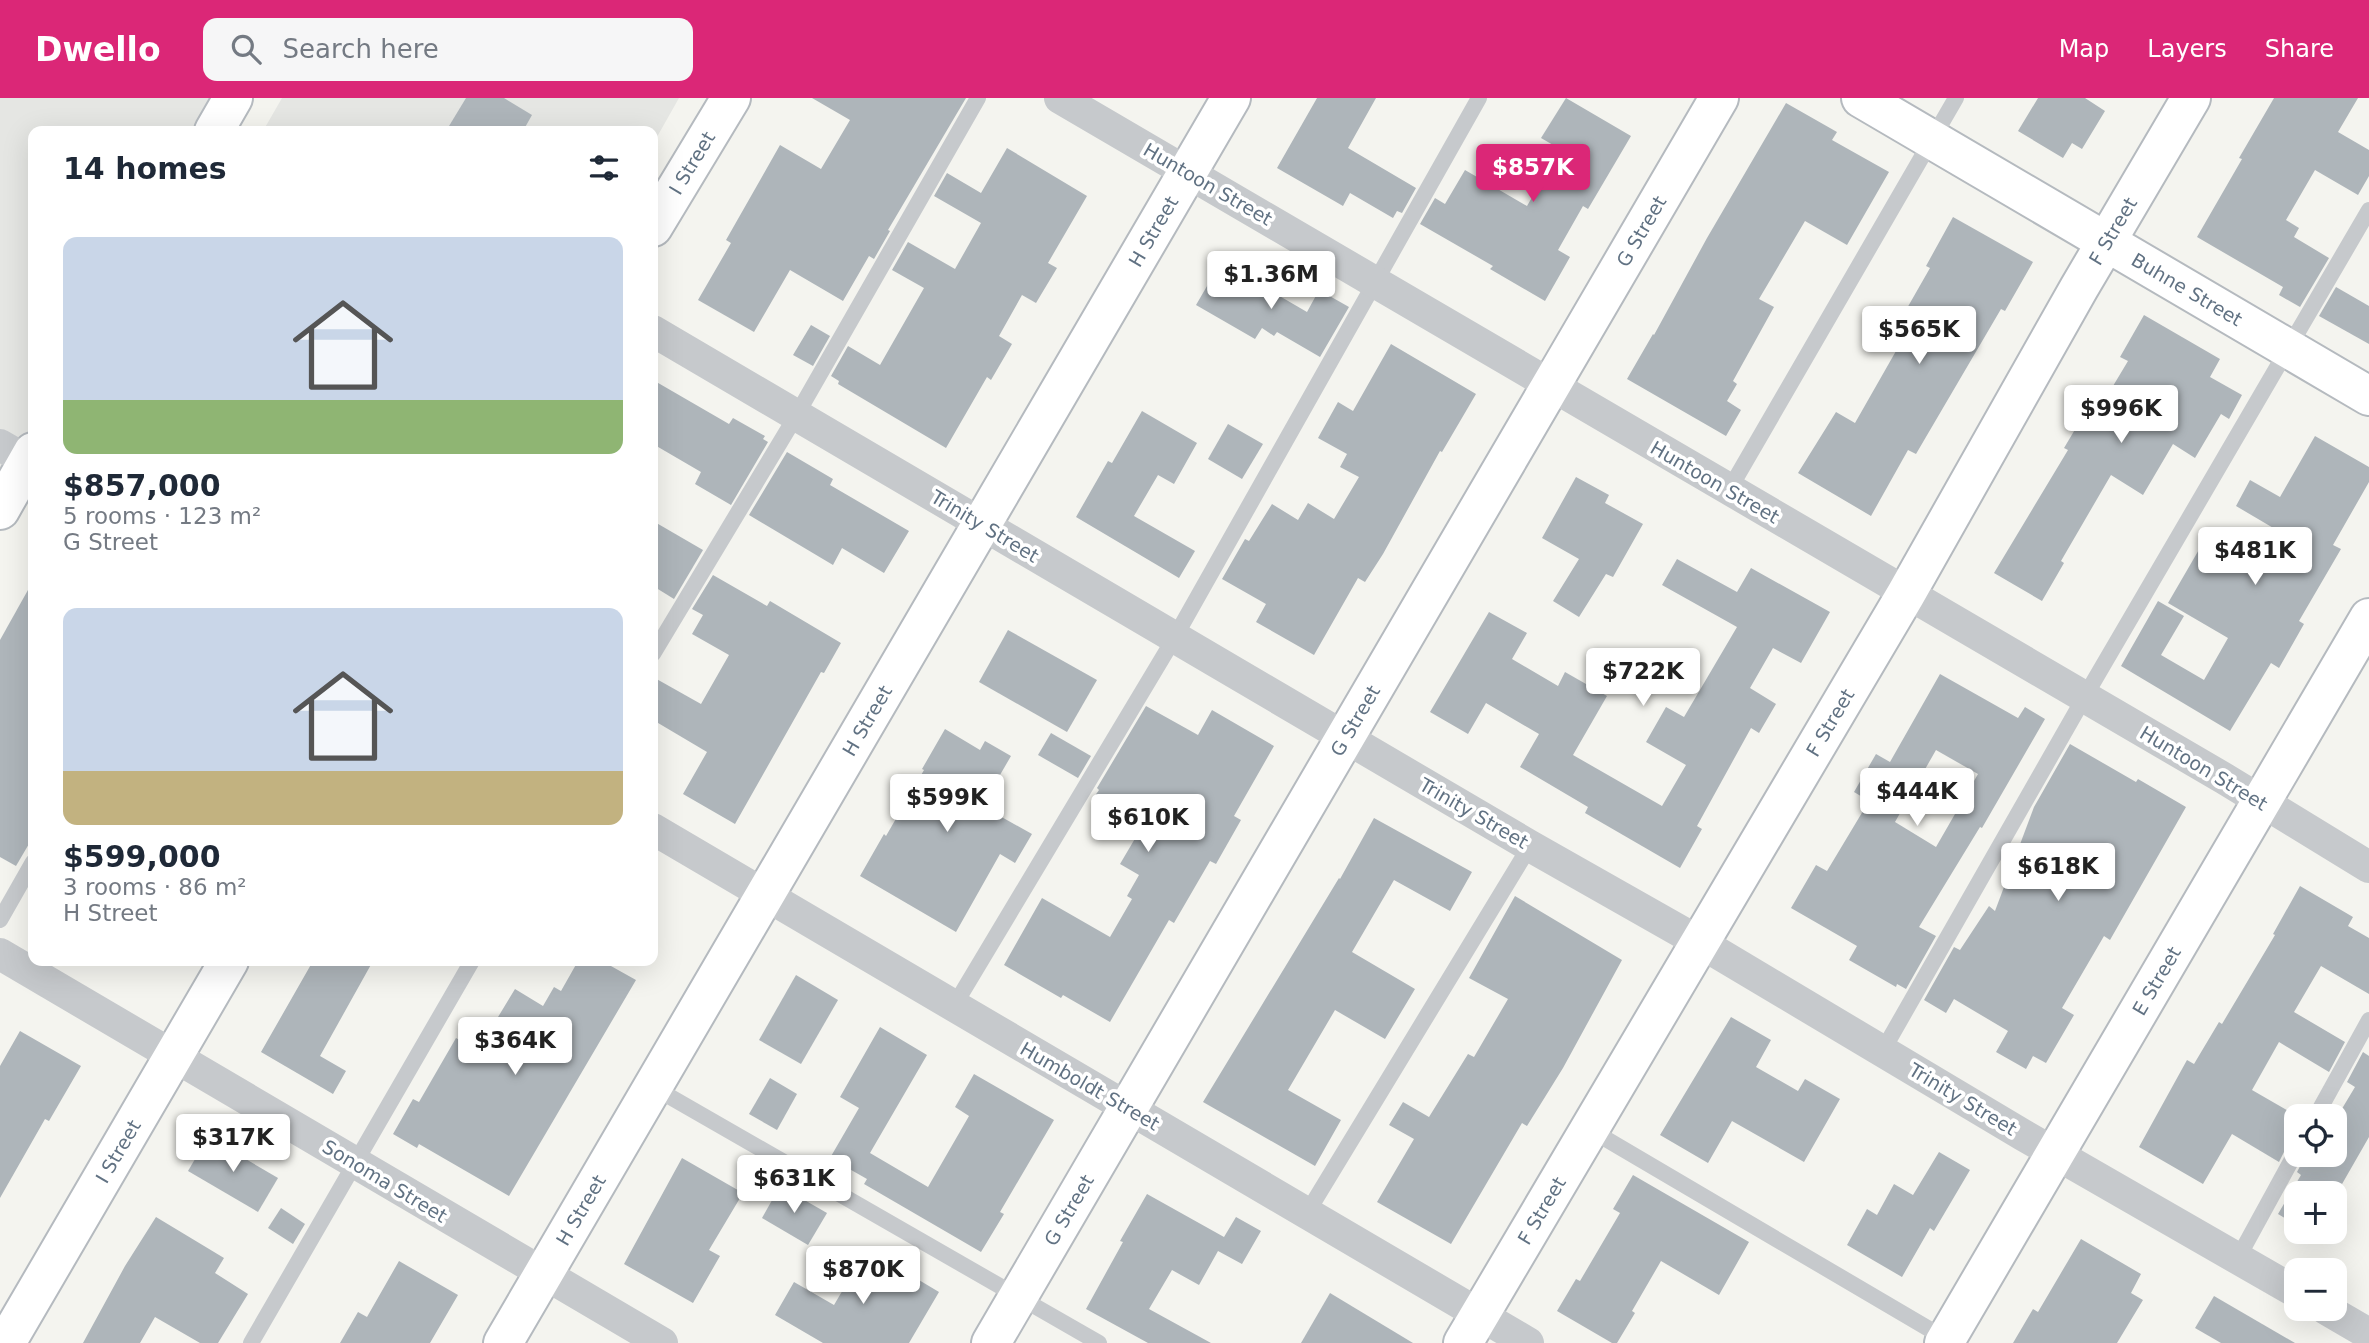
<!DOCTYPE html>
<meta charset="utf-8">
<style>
body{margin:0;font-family:"DejaVu Sans",sans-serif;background:#f6f6f7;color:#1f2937;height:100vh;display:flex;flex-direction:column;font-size:26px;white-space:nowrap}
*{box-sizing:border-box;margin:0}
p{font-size:23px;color:#747a83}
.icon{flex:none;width:38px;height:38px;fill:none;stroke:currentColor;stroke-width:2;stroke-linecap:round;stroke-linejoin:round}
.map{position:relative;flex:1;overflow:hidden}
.details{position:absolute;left:28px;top:28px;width:630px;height:840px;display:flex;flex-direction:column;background:#fff;border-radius:14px;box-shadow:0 7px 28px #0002}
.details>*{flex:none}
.buttons{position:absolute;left:2284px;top:1006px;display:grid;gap:14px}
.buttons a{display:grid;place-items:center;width:63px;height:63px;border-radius:14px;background:#fff;box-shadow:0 7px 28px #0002;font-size:35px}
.price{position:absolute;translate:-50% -60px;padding:0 16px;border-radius:7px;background:#fff;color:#222;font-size:23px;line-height:46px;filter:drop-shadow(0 2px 4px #0008)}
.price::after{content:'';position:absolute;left:50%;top:42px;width:21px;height:16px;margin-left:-10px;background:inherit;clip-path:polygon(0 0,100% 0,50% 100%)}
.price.on{background:#db2777;color:#fff}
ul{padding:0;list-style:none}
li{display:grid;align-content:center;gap:14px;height:371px;padding:0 35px}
li span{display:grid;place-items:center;height:217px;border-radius:14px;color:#555}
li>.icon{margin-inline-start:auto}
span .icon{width:126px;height:126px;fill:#fffc;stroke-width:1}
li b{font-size:30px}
h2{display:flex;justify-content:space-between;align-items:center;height:84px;padding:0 35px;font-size:30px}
header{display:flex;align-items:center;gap:42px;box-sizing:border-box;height:98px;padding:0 35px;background:#db2777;color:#fff}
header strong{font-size:33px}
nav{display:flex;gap:38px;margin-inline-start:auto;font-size:24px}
.search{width:490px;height:63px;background:#f6f6f7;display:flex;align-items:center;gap:18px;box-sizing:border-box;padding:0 24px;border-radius:14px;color:#747a83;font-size:26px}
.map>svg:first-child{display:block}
.built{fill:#e5e6e3}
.building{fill:#aeb5ba;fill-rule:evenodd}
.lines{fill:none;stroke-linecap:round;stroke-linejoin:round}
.secondary-casing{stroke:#b5babf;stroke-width:42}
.lane{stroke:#c6c9cc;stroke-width:16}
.street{stroke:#c6c9cc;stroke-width:32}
.secondary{stroke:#fff;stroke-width:38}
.labels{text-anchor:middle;stroke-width:7;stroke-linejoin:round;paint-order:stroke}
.street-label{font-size:19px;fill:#617283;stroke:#fff}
</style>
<header>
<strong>Dwello</strong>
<div class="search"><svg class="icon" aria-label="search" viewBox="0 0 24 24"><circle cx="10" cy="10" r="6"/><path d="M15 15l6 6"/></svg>Search here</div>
<nav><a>Map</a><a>Layers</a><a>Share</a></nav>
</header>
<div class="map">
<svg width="2369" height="1245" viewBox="0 0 2369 1245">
<rect width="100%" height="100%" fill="#f4f4ef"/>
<g class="built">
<path d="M0,0H233L214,33H33V354L0,412Z"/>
<path d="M282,0H679L653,46V33H263Z"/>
</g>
<g class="building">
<path d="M466,0H504L532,17L523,33H446Z"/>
<path d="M812,0H966L888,132L890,133L874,161L869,158L843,203L790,172L754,234L698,202L731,145L726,142L780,47L821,71L850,22Z"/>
<path d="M1317,0H1376L1348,50L1416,90L1402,115L1397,113L1393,120L1350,95L1343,108L1277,70Z"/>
<path d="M1566,0L1631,38L1588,111L1583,108L1558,152L1570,159L1545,203L1490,171L1493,168L1420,126L1435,100L1445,106L1465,72L1527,108L1560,51L1541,40Z"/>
<path d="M2038,0H2085L2105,13L2082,51L2072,45L2063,60L2018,33Z"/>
<path d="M2274,0H2358L2338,34L2369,52V78L2358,97L2315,72L2286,122L2299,130L2294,139L2329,160L2300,209L2279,197L2283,189L2197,139L2242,61L2239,60Z"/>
<path d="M1786,5L1837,34L1832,42L1889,74L1847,147L1805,123L1759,201L1774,209L1733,283L1737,286L1727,303L1741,312L1726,338L1627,281L1653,236L1654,237L1707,140Z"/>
<path d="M1007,50L1087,98L1048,165L1057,170L1036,205L1022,197L999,238L1012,246L991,282L987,279L946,350L838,286L839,283L831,278L848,248L880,267L924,190L892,172L908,144L955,171L981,125L934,98L947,75L981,95Z"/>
<path d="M1953,119L2033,164L2005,213L2001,211L1916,356L1908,352L1871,418L1798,375L1836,314L1855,325L1896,253L1886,247L1930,170L1926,168Z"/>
<path d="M1221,164L1307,214L1319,192L1349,209L1320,259L1277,234L1274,238L1262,230L1255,241L1196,207Z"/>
<path d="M2336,189L2369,208V246L2319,218Z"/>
<path d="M2144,217L2220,261L2210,279L2242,297L2229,321L2221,316L2195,360L2173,346L2143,397L2111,377L2061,463L2064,465L2042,503L1994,475L2068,352L2064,350L2089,308L2098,313L2128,263L2120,259Z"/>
<path d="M811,227L830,238L813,268L793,257Z"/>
<path d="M1391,246L1476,296L1442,354L1440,353L1383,456L1365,484L1358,480L1314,557L1256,524L1266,506L1222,481L1245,441L1249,443L1272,406L1298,422L1308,405L1334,421L1359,379L1340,369L1347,356L1318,340L1338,304L1353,313Z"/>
<path d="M653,282L729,326L733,320L765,338L763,341L768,344L731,407L695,386L701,374L653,346Z"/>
<path d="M1142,313L1197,345L1174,386L1158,377L1134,418L1195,453L1179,480L1076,419L1108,363L1112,365Z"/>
<path d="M1228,326L1263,346L1242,381L1208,361Z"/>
<path d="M2315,338L2369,369V384L2333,447L2341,451L2299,523L2304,526L2279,570L2271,565L2230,633L2121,568L2158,503L2184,518L2161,557L2204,582L2228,540L2168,505L2204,443L2252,471L2275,431L2236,408L2250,382L2280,399Z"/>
<path d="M787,354L833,381L830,387L909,433L884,475L842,450L833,467L749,417Z"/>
<path d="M1576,379L1609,397L1605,405L1643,426L1613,479L1606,476L1579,519L1553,503L1579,461L1542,440Z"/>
<path d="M653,423L703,452L674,501L653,488Z"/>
<path d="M1677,461L1737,494L1751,470L1830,514L1801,565L1773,550L1750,590L1776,606L1759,635L1751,630L1697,728L1702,731L1680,770L1585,715L1588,709L1520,669L1539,636L1486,605L1468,636L1430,614L1489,514L1527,535L1512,561L1558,588L1565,574L1607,598L1573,657L1662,708L1686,667L1646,644L1666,609L1684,619L1737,529L1662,487Z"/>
<path d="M713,477L767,508L770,503L841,545L824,575L821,574L735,726L683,696L707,654L653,622V579L701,606L729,557L692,536L703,517L692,511Z"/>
<path d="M33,483V739L16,768L0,759V542Z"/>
<path d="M1008,532L1097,582L1067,634L979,584Z"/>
<path d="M1940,576L2018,620L2025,609L2045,621L1982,730L1980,729L1919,829L1936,838L1906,891L1897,886L1896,889L1849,862L1857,848L1791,810L1816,767L1827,773L1869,703L1854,694L1876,656L1890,664ZM1936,652L1978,676L1936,749L1895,724Z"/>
<path d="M1146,608L1198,637L1212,612L1274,648L1234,718L1241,722L1216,766L1210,763L1174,825L1169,822L1110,924L1063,897L1061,900L1004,867L1042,800L1110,839L1132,801L1127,798L1139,777L1120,766L1143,727L1094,699L1099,692L1097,690Z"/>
<path d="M945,631L980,652L985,643L1011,658L982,708L1032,736L1015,765L1000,756L956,834L860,778L884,736L886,738L924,672L922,671Z"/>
<path d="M1051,635L1091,658L1078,680L1038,657Z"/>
<path d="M2070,646L2136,684L2138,681L2186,709L2110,842L2104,838L2062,910L2074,917L2046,965L2033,958L2026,971L1996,954L2008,933L1954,901L1946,915L1924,902L1954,849L1960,852L1989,808L1995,813L2034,709Z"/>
<path d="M1374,720L1472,774L1450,813L1394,782L1352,854L1415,891L1385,941L1335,912L1288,992L1341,1022L1315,1068L1203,1004L1339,780L1340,781Z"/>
<path d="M2300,788L2353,819L2348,828L2369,840V896L2321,868L2294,914L2345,944L2329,974L2279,944L2252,992L2297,1018L2296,1044L2287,1048L2279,1064L2232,1036L2203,1086L2139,1049L2187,962L2194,966L2219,924L2222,926L2275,837L2273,836Z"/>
<path d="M1515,798L1622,862L1563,970L1527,1028L1522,1025L1451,1146L1377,1104L1414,1041L1389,1027L1403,1004L1429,1019L1468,956L1474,959L1508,901L1469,880Z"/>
<path d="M313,863H373L320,958L346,973L333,996L261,954Z"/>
<path d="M578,863H602L636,882L509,1098L419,1046L417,1050L393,1036L413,1001L419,1004L456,940L478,952L515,891L543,908L554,889L561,893Z"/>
<path d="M796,877L838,902L801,966L759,942Z"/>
<path d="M1731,919L1771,942L1756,969L1798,993L1805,981L1840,1001L1804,1064L1732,1023L1708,1065L1660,1037Z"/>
<path d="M880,929L927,957L870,1055L928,1089L969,1018L955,1009L974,976L1054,1022L1000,1114L1004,1116L981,1154L864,1086L867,1081L830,1060L859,1010L840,999Z"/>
<path d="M20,933L81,968L49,1023L45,1021L0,1100V968Z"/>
<path d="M2363,954L2369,958V1039L2334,1100V1096H2296V1127L2278,1116L2301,1077L2297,1074L2306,1057H2334V1024L2355,989L2347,984Z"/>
<path d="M770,980L797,996L777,1032L749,1016Z"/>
<path d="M208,1039L278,1080L258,1114L188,1073Z"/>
<path d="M1939,1054L1970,1072L1934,1133L1930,1130L1902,1179L1847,1147L1867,1111L1877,1117L1894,1086L1913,1097Z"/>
<path d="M682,1060L743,1095L709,1152L720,1158L693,1205L624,1166Z"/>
<path d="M1633,1077L1749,1144L1719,1197L1661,1163L1632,1213L1635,1215L1617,1245H1612L1557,1213L1576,1181L1580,1183L1620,1115L1613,1111Z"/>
<path d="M780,1088L827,1115L808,1147L762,1120Z"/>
<path d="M1147,1096L1224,1139L1236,1119L1261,1133L1242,1166L1218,1153L1199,1187L1172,1172L1149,1211L1211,1245H1148L1086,1211L1123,1144L1120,1143Z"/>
<path d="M281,1110L305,1126L293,1146L268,1130Z"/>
<path d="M156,1119L224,1160L215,1175L248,1196L218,1245H200L155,1219L140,1245H83L125,1168Z"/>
<path d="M2081,1141L2141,1176L2131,1195L2143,1202L2117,1245H2013L2033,1211L2038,1214Z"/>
<path d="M867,1151L939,1194L909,1245H823L775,1217L794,1184L834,1207Z"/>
<path d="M399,1163L458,1197L430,1245H340L358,1214L367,1219Z"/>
<path d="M1330,1195L1413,1245H1301Z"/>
<path d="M2214,1198L2295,1245H2221L2195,1230Z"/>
</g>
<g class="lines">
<g class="secondary-casing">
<g id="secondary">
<path id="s1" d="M1861,0L2369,298"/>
<path d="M214,33L233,0"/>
<path id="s2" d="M653,129L731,0"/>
<path d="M0,412L33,354"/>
<path id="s3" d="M6,1245L229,863"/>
<path id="s4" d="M503,1245L1231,0"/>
<path id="s5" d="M991,1245L1719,0"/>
<path id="s6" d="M1463,1245L1906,496L2079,190L2191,0"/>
<path id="s7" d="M1944,1245L2369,520"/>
</g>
</g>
<g class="lane">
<path d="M1729,392L1956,0"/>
<path d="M653,556L796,318L978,0"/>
<path d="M0,822L33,764"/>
<path d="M954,908L1175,539L1479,0"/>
<path d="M1882,954L2084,600L2369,112"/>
<path d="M653,989L1099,1245"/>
<path d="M2316,1018L2369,922"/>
<path d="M1589,1031L1946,1241"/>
<path d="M1307,1115L1530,748"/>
<path d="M2238,1160L2296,1054"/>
<path d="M251,1245L472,863"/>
</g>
<g class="street">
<path d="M1060,0L2225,681L2369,769"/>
<path d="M653,233L1530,748L1701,845L2023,1037L2296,1194"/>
<path d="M0,347L33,366"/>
<path d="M653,731L1528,1245"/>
<path d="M0,856L662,1245"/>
<path d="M2326,1211L2369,1236"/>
</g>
<use href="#secondary" class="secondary"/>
</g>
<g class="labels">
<g class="street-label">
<text dy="7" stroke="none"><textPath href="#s2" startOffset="75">I Street</textPath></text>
<text transform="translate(1208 86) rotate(30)" y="7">Huntoon Street</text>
<text dy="7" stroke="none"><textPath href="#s4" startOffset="1288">H Street</textPath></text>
<text dy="7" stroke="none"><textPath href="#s5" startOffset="1288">G Street</textPath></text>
<text dy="7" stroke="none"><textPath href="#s6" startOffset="1288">F Street</textPath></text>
<text dy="7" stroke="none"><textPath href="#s1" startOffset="378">Buhne Street</textPath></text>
<text transform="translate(1715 384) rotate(30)" y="7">Huntoon Street</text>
<text transform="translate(985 428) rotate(31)" y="7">Trinity Street</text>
<text dy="7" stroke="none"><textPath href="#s4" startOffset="721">H Street</textPath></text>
<text dy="7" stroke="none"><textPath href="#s5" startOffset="721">G Street</textPath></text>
<text dy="7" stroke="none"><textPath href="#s6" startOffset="721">F Street</textPath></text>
<text transform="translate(2204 670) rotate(31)" y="7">Huntoon Street</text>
<text transform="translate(1474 715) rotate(30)" y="7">Trinity Street</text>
<text dy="7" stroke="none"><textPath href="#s7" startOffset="420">E Street</textPath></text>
<text transform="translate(1090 988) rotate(30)" y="7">Humboldt Street</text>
<text transform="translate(1963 1001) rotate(31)" y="7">Trinity Street</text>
<text dy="7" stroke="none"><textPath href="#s3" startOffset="222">I Street</textPath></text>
<text transform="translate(385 1083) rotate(31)" y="7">Sonoma Street</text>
<text dy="7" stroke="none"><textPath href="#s4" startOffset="154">H Street</textPath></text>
<text dy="7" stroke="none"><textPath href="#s5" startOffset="154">G Street</textPath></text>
<text dy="7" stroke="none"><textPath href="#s6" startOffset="154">F Street</textPath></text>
</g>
</g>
</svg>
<div class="buttons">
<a><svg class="icon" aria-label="locate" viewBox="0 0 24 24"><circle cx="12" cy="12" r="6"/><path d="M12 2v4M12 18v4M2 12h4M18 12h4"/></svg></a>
<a>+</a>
<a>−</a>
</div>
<b class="price on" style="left:1533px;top:106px">$857K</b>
<b class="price" style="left:1271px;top:213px">$1.36M</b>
<b class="price" style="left:1919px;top:268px">$565K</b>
<b class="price" style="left:2121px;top:347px">$996K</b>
<b class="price" style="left:2255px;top:489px">$481K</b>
<b class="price" style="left:1643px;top:610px">$722K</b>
<b class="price" style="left:1917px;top:730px">$444K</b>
<b class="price" style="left:947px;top:736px">$599K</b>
<b class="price" style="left:1148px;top:756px">$610K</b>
<b class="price" style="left:2058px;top:805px">$618K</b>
<b class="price" style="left:515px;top:979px">$364K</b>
<b class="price" style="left:233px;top:1076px">$317K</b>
<b class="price" style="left:794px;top:1117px">$631K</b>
<b class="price" style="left:863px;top:1208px">$870K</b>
<section class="details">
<h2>14 homes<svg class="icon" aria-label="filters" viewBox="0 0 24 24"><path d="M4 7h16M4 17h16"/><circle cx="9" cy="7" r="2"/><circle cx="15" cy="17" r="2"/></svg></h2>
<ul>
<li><span style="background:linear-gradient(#c9d6e8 75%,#8fb573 0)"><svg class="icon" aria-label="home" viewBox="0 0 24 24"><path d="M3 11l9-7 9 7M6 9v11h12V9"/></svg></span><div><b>$857,000</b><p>5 rooms · 123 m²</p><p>G Street</p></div></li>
<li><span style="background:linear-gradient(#c9d6e8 75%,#c2b280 0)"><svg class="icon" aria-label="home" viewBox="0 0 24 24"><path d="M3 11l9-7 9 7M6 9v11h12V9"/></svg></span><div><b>$599,000</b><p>3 rooms · 86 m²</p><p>H Street</p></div></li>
</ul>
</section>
</div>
